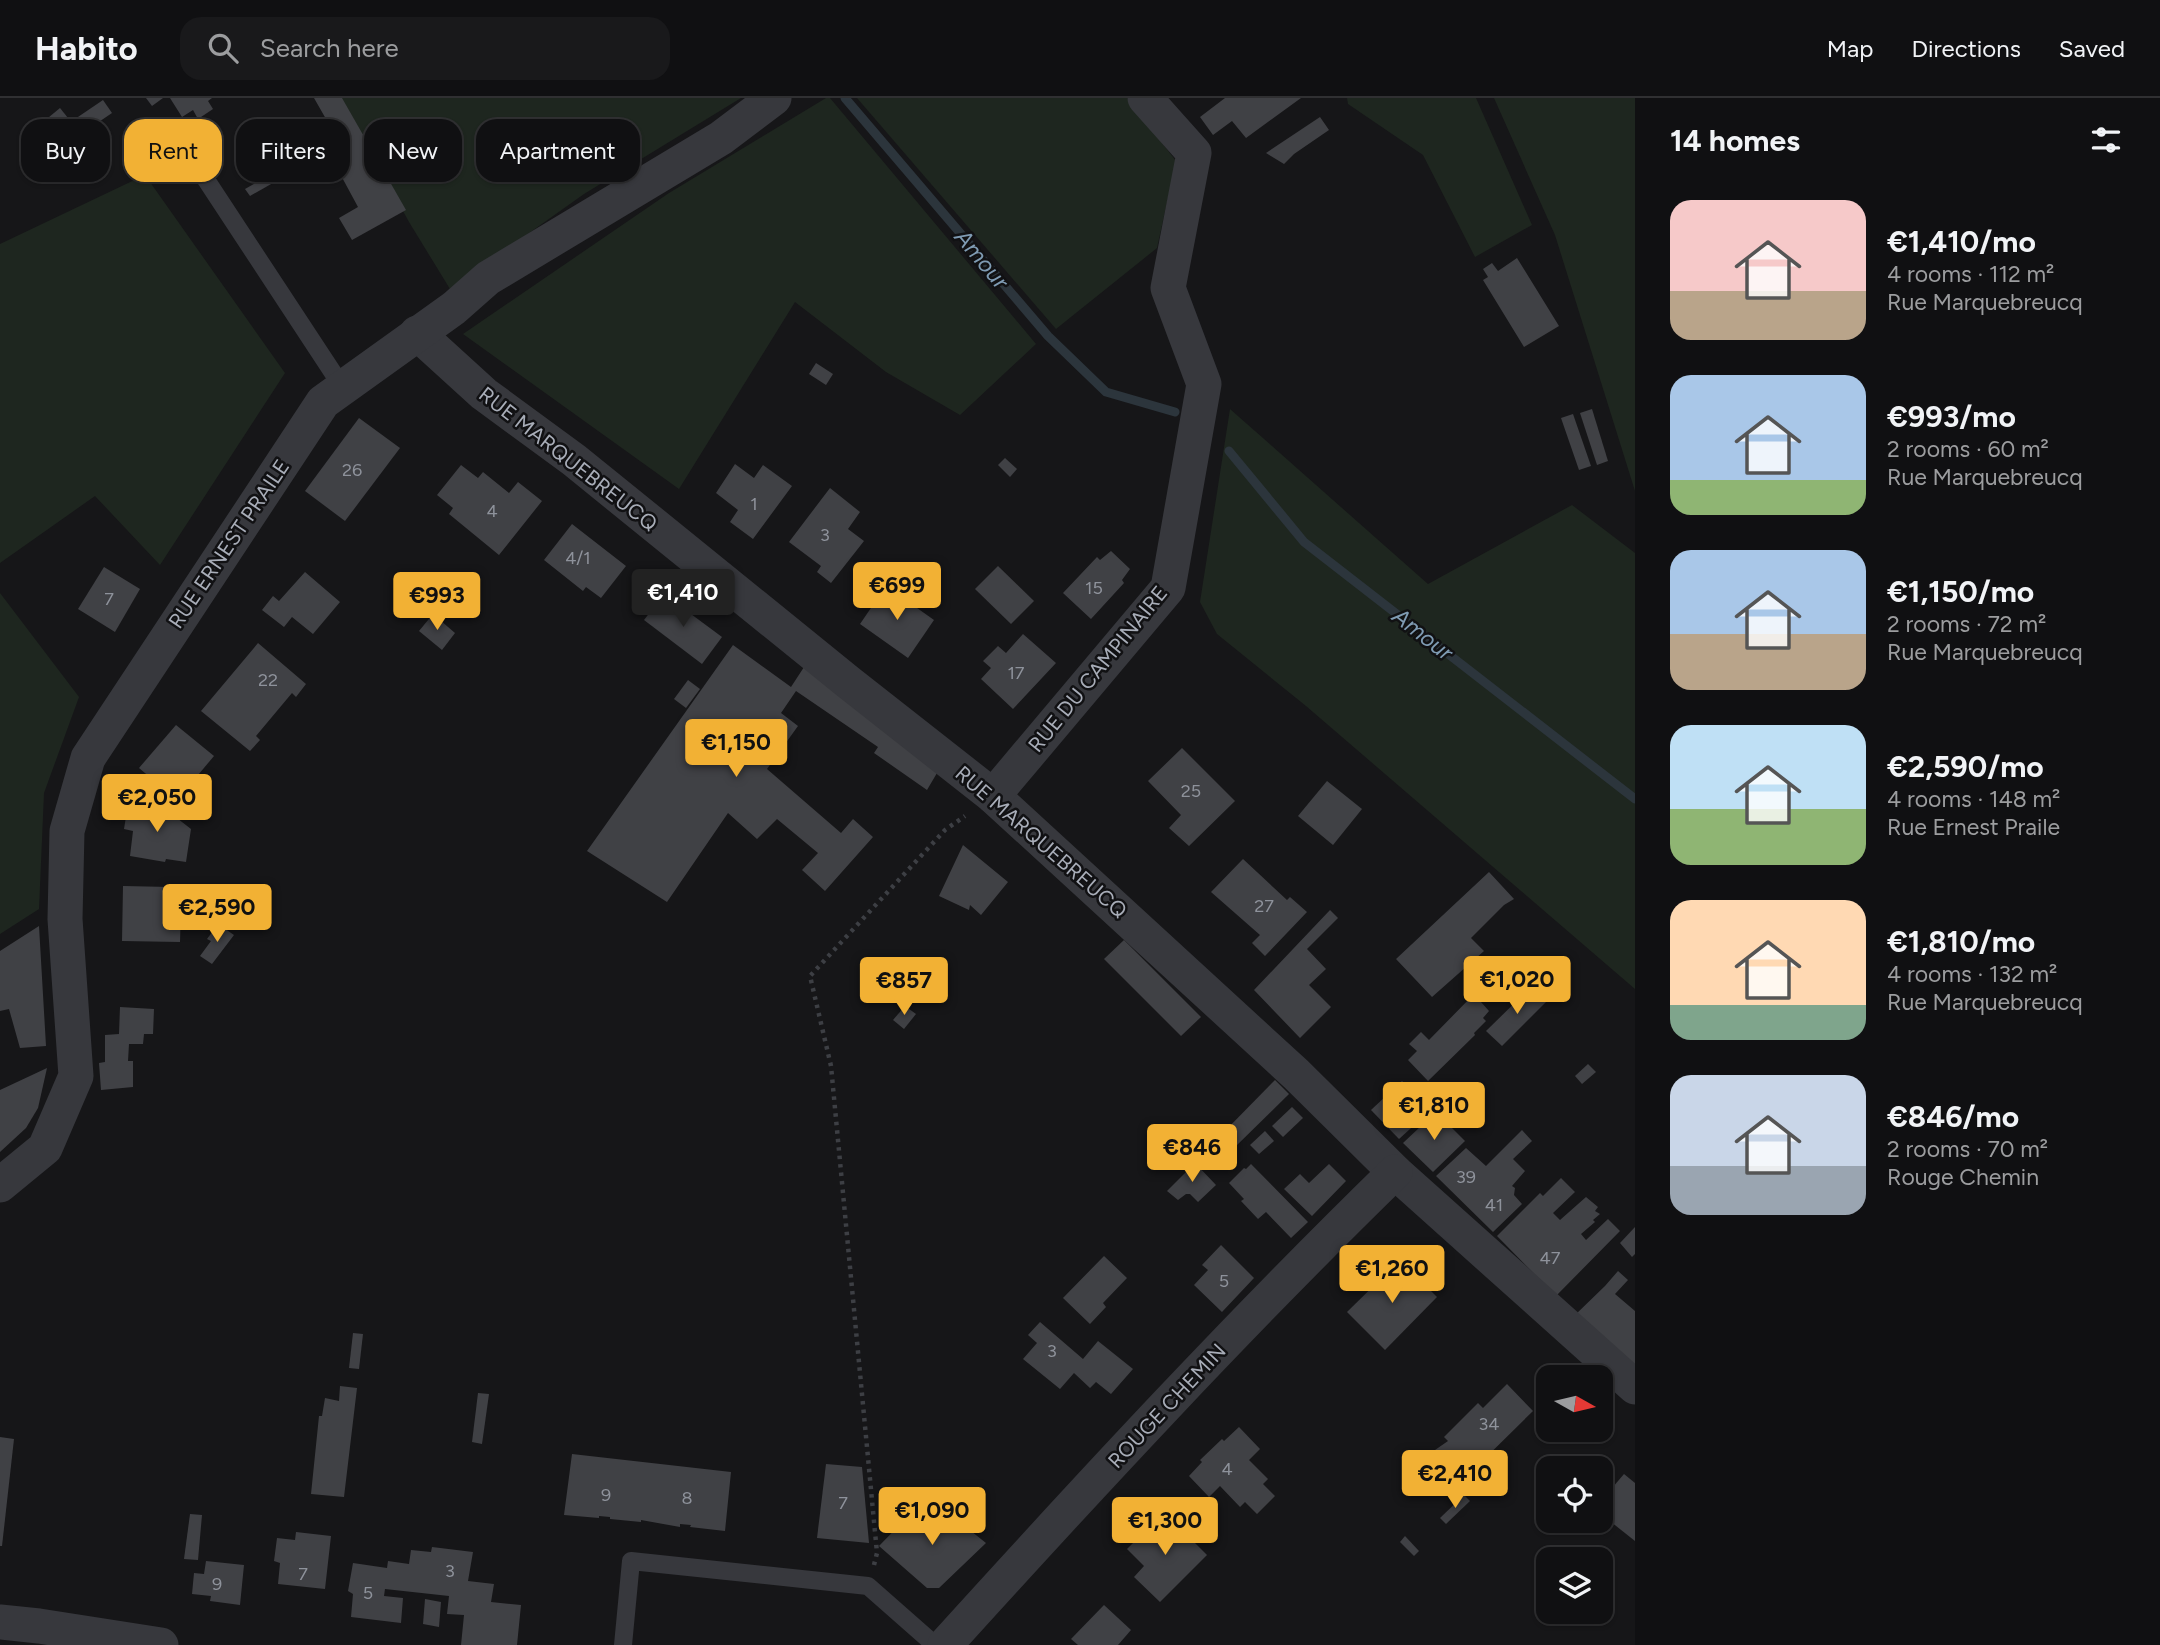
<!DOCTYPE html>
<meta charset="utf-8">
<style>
body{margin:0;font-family:Figtree,sans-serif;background:#19191b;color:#f1f3f6;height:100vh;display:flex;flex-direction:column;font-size:26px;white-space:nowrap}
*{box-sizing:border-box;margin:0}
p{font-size:23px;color:#9c9d9f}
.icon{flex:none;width:38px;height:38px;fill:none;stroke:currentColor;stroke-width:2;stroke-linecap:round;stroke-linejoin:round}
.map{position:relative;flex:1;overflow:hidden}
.drawer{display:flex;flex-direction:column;background:#101012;width:525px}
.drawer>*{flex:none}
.banner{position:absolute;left:21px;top:21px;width:665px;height:63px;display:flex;gap:14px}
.needle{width:46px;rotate:98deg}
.tools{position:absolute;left:1536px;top:1267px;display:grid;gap:14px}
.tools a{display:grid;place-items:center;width:77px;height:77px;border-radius:14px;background:#101012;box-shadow:0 2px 5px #0004,0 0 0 2px #303032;font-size:35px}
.price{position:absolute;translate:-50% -60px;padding:0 16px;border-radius:7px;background:#f2b134;color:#111;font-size:23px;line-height:46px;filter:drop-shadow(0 2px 4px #0008)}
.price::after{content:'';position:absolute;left:50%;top:42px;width:21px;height:16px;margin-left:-10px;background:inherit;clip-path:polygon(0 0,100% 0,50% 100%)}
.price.active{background:#222;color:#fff}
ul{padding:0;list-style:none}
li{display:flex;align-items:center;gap:21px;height:175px;padding:0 35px}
li span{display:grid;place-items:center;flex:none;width:196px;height:140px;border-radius:21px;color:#555}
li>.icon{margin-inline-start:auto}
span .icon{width:84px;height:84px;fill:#fffc;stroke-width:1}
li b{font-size:30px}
h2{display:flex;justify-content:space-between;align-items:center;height:84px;padding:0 35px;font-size:30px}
.pill{padding:0 24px;border-radius:21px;background:#101012;box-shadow:0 2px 5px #0004,0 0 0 2px #303032;font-size:24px;line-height:63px}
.pill.active{background:#f2b134;color:#111}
header{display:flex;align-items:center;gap:42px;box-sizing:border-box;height:98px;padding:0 35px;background:#101012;border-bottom:2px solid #303032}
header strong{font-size:33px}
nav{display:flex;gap:38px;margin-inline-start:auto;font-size:24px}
.search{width:490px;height:63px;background:#19191b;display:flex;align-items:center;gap:18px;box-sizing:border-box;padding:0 24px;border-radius:21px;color:#9c9d9f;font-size:26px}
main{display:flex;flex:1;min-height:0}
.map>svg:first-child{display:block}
.green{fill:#1e261f}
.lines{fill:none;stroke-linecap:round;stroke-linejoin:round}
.stream{stroke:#2c353c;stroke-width:9}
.building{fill:#404145}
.path{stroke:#3d3f44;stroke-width:4.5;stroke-dasharray:3.5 5;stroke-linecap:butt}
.service{stroke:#37383d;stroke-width:18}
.minor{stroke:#37383d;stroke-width:35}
.labels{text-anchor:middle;stroke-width:5;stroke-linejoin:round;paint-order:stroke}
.number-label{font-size:18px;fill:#8e929b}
.street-label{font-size:21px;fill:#a8adb8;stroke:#111113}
.water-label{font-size:23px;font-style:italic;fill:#7f9bb3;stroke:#111113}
</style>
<header>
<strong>Habito</strong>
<div class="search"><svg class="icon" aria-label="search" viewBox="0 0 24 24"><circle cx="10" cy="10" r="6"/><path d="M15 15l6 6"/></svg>Search here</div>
<nav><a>Map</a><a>Directions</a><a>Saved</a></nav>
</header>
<main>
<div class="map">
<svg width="1635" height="1547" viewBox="0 0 1635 1547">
<rect width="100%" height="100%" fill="#161618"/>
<g class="green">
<path d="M341,0H741L584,96L450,191L409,124Z"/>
<path d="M826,0H830L1036,246L960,317L886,274L795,204L679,391L463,236L669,95Z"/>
<path d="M857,0H1127L1176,63L1157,150L1056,231Z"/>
<path d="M1347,0H1476L1532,127L1475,159L1423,57L1348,6Z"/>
<path d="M1494,0H1635V393L1555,137Z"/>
<path d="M145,77L285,275L160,467L95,398L0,465V146Z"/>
<path d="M1230,311L1428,486L1572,407L1635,455V891L1306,608L1217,536L1200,504Z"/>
<path d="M0,495L79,599L44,695L39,811L0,836Z"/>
</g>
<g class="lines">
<g class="stream">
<path d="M845,0L1048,238L1106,294L1175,314"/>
<path d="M1229,353L1304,444L1635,701"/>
</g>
</g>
<g class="building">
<path d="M146,0H163L152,8Z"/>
<path d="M170,0H212L208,3L213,11L198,21L193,12L182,19Z"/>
<path d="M314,0H342L406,112L352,142L339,120L358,109L318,35L330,28Z"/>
<path d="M1225,0H1301L1246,40L1232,23L1213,37L1200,19Z"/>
<path d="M103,2L112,15L84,34L75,21Z"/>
<path d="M60,10L76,30L54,49L37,29Z"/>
<path d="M1320,19L1329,32L1294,56L1284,66L1266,55Z"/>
<path d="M283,69L287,77L250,98L245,91Z"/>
<path d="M1517,160L1559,228L1524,249L1483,182L1488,179L1483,171L1492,165L1498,173Z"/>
<path d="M816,265L833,276L826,287L809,276Z"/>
<path d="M1592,311L1608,363L1597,367L1580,315Z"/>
<path d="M1573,316L1591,368L1579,372L1561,320Z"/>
<path d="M359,320L400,350L345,423L305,393Z"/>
<path d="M1005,360L1017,371L1010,379L998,367Z"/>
<path d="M735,366L754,380L763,367L792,388L753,441L730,424L738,412L716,395Z"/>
<path d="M461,367L478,380L483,374L509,395L518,384L542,403L499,457L449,416L453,410L437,397Z"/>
<path d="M830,390L860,414L848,431L864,443L831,485L817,474L821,468L789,444Z"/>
<path d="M572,426L626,468L601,500L586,489L583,493L544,462Z"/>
<path d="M1111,453L1130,471L1122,482L1124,485L1091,521L1063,495L1097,459L1100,462Z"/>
<path d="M998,468L1034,503L1011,526L975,491Z"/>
<path d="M104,469L140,491L115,534L78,511Z"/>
<path d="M305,474L340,504L313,536L292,519L284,529L262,512L273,498L279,503Z"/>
<path d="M886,488L934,522L908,560L860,526Z"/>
<path d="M664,496L722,539L702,566L644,522Z"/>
<path d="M433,516L455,535L442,552L419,533Z"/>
<path d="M1023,536L1056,565L1013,611L981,581L991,570L983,563L998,548L1006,555Z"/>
<path d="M258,545L306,586L296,599L292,595L256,638L260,642L250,653L201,613Z"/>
<path d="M733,547L791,589L806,566L937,675L927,692L874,655L878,649L796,593L781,615L798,628L767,671L841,735L853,721L873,739L825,793L802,772L818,755L777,721L757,741L728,715L667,804L587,753Z"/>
<path d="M688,582L700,591L686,610L674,601Z"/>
<path d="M176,627L214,658L177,702L139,670Z"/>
<path d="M1182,650L1235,703L1189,748L1169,730L1181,717L1148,683Z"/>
<path d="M1327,683L1362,711L1333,747L1298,718Z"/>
<path d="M128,706L174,713L173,717L191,731L186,764L166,761L165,764L130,758L133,733L124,731Z"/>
<path d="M963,747L1008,784L981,817L970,807L969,812L939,798Z"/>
<path d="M1243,761L1287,802L1290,799L1307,814L1265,858L1252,845L1260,837L1211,794Z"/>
<path d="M1489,774L1514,801L1504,807L1471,840L1484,853L1432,899L1396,861Z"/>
<path d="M123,788L171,789L170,812H181L180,844L122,843Z"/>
<path d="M264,788L269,792L256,811L250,806Z"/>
<path d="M1330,812L1338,820L1307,851L1326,871L1309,887L1331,909L1300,940L1254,892Z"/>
<path d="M218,826L234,837L212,866L200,858L211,843L207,841Z"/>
<path d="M39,828L46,948L20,950L9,911L0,913V853Z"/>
<path d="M1124,842L1201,919L1181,938L1104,861Z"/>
<path d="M1532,888L1547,903L1502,948L1486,933Z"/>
<path d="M1478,892L1486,899L1481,904L1489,913L1483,920L1486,923L1474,935L1475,937L1428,983L1408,962L1417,953L1409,946L1421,934L1429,942Z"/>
<path d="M905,908L916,916L904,931L893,922Z"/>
<path d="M120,909L154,911L153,936H144L143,946H129L128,963H133V989L101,992L99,965L105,964V937L119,936Z"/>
<path d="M1588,966L1596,974L1582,986L1575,978Z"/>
<path d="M47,970L38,1010L26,1030L0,1054V992Z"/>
<path d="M1275,982L1289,996L1234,1050L1221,1037Z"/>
<path d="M1402,983L1432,1011L1399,1041L1371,1012Z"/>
<path d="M1292,1009L1303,1020L1283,1039L1272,1028Z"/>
<path d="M1436,1014L1465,1043L1433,1074L1403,1045Z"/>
<path d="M1522,1032L1532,1043L1513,1061L1525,1073L1512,1088L1515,1090L1514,1097L1522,1106L1493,1134L1436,1078L1466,1050L1486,1068Z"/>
<path d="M1265,1033L1274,1043L1259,1056L1250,1047Z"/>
<path d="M1195,1065L1216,1087L1198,1104L1190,1096H1186L1178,1102L1167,1093Z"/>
<path d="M1251,1066L1308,1124L1291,1140L1266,1114L1258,1121L1241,1103L1244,1101L1229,1085L1244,1070L1246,1071Z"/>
<path d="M1329,1066L1346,1083L1312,1118L1284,1091L1300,1076L1309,1085Z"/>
<path d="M1561,1080L1575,1094L1553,1115L1560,1122L1586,1099L1598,1109L1595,1113L1600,1116L1593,1122L1595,1124L1581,1136L1586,1142L1608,1121L1620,1133L1556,1198L1497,1138L1540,1095L1543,1098Z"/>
<path d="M1635,1129V1156L1632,1159L1620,1145Z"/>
<path d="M1221,1147L1254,1180L1222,1214L1194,1187L1208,1172L1202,1167Z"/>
<path d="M1104,1158L1127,1180L1103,1205L1106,1209L1090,1226L1063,1200Z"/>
<path d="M1400,1162L1437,1199L1385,1252L1347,1214Z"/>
<path d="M1618,1173L1628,1182L1615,1196L1635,1213V1273L1574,1218L1605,1188Z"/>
<path d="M1040,1224L1083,1261L1098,1243L1133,1271L1111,1296L1096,1284L1090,1290L1074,1275L1060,1291L1023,1261L1037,1245L1028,1237Z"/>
<path d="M353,1235L363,1236L359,1271L349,1270Z"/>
<path d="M1507,1286L1533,1313L1465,1380L1435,1352L1448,1343L1444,1339L1478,1305L1483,1310Z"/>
<path d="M340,1288L357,1290L344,1399L311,1396L319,1318H322L325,1300L339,1303Z"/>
<path d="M478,1295L489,1296L482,1346L472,1344Z"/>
<path d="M1239,1329L1260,1351L1249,1362L1268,1381L1263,1386L1275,1398L1257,1416L1245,1404L1240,1409L1220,1388L1209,1399L1189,1378L1202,1364L1200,1362L1222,1341L1224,1343Z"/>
<path d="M0,1339L14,1341L2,1448H0Z"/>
<path d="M572,1356L731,1374L725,1433L690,1429L691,1427L680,1426V1429L641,1422V1424L610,1421V1419L599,1418V1420L564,1417Z"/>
<path d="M826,1366L862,1369L869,1445L817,1440Z"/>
<path d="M1624,1376L1635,1385V1443L1601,1416V1403Z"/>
<path d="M1464,1397L1470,1403L1446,1426L1440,1420Z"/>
<path d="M942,1410L986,1445L939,1490H927L879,1448L915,1411L928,1423Z"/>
<path d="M1164,1414L1207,1457L1160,1504L1134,1479L1144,1468L1127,1451Z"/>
<path d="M190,1416L202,1417L198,1462L184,1461Z"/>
<path d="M296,1434L331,1438L325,1491L278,1486L280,1465L274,1463L277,1440L295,1442Z"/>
<path d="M1405,1438L1419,1453L1414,1458L1400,1444Z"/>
<path d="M432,1449L473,1454L468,1483L494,1486L491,1504L521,1507L517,1547H461L464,1517L447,1516L449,1498L385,1491L384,1498L403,1500L401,1525L351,1519L353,1496L348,1493L353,1465L387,1470L388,1463L409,1466L411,1452L431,1454Z"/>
<path d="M206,1463L244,1467L240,1507L210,1503L211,1498L192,1496L194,1475L204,1476Z"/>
<path d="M425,1501L441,1504L439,1529L423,1526Z"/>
<path d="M1104,1507L1131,1532L1118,1547H1078L1071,1541Z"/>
</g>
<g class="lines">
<path class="path" d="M874,1467L877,1455L831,968L810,878L945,732L965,718"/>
<g class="service">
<path d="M178,39L343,290"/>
<path d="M623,1547L631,1463L868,1488L935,1547"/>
</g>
<g class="minor">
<path d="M417,235L484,296L574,362L848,584L993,698L1296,976L1395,1074L1635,1289"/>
<path d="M993,698L1168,490L1204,286L1168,190L1194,55L1145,0"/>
<path d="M0,1087L45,1050L76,978L65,821L67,733L88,660L323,304L454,210L488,180L721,40L774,0"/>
<path d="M0,1524L39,1528L161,1547"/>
<path d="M945,1547C1091,1386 1239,1226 1395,1074"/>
</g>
</g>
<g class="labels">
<g class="number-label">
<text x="352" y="378">26</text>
<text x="754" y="412">1</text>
<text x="492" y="419">4</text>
<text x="825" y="443">3</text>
<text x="578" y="466">4/1</text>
<text x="1094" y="496">15</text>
<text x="109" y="507">7</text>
<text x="1016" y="581">17</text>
<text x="268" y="588">22</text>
<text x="1191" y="699">25</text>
<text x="1264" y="814">27</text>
<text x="1466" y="1085">39</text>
<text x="1494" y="1113">41</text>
<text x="1550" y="1166">47</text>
<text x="1224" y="1189">5</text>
<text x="1052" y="1259">3</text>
<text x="1489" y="1332">34</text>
<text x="1227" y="1377">4</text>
<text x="606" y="1403">9</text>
<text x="687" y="1406">8</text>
<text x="843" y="1411">7</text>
<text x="450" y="1479">3</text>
<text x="303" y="1482">7</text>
<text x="217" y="1492">9</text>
<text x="368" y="1501">5</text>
</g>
<g class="street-label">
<text transform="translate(568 361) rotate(38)" y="7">RUE MARQUEBREUCQ</text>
<text transform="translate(229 446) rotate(-56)" y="7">RUE ERNEST PRAILE</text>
<text transform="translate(1098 571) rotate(-51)" y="7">RUE DU CAMPINAIRE</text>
<text transform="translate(1041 744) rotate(41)" y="7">RUE MARQUEBREUCQ</text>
<text transform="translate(1167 1308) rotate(-47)" y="7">ROUGE CHEMIN</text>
</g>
<g class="water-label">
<text transform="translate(982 161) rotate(50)" y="8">Amour</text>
<text transform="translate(1423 536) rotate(38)" y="8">Amour</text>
</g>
</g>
</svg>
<div class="tools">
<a><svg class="needle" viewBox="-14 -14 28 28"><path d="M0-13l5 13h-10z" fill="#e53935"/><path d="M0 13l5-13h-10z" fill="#9c9d9f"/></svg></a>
<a><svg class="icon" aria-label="locate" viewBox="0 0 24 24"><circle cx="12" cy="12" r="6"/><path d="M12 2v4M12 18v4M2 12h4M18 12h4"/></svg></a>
<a><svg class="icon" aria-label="layers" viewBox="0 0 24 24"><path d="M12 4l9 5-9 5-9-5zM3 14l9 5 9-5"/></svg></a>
</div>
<b class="price" style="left:897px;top:524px">€699</b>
<b class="price active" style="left:683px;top:531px">€1,410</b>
<b class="price" style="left:437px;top:534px">€993</b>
<b class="price" style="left:736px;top:681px">€1,150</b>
<b class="price" style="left:157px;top:736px">€2,050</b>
<b class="price" style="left:217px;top:846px">€2,590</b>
<b class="price" style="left:1517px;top:918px">€1,020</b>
<b class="price" style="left:904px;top:919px">€857</b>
<b class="price" style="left:1434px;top:1044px">€1,810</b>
<b class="price" style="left:1192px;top:1086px">€846</b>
<b class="price" style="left:1392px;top:1207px">€1,260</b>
<b class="price" style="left:1455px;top:1412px">€2,410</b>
<b class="price" style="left:932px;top:1449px">€1,090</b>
<b class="price" style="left:1165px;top:1459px">€1,300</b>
<div class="banner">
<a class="pill">Buy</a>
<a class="pill active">Rent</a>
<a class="pill">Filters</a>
<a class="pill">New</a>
<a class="pill">Apartment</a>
</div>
</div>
<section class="drawer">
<h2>14 homes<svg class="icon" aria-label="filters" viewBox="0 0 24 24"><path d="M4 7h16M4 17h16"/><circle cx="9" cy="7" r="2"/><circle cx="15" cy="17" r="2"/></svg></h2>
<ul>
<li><span style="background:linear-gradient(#f6c9c9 65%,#b9a48a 0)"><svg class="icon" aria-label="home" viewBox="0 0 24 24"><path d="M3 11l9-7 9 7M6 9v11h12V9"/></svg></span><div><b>€1,410/mo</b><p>4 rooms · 112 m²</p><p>Rue Marquebreucq</p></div></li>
<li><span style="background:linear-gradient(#a9c7e8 75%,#8fb573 0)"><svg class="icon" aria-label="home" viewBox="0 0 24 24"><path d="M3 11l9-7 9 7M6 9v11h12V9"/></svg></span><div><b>€993/mo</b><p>2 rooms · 60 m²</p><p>Rue Marquebreucq</p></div></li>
<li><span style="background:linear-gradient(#a9c7e8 60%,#b9a48a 0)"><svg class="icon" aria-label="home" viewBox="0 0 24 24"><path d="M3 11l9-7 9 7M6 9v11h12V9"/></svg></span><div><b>€1,150/mo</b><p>2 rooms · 72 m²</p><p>Rue Marquebreucq</p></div></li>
<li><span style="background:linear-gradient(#bfe0f5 60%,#8fb573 0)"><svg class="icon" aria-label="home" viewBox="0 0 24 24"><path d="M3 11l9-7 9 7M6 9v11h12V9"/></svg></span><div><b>€2,590/mo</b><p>4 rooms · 148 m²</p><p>Rue Ernest Praile</p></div></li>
<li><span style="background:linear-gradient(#ffd9b3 75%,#7fa58c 0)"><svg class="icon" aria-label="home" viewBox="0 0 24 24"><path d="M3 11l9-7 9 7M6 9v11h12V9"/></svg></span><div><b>€1,810/mo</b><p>4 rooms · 132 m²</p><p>Rue Marquebreucq</p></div></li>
<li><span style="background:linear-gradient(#c9d6e8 65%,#9aa5b1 0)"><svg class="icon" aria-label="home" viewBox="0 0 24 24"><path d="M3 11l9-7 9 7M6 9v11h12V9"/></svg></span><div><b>€846/mo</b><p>2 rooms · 70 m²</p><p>Rouge Chemin</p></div></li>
</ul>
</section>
</main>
